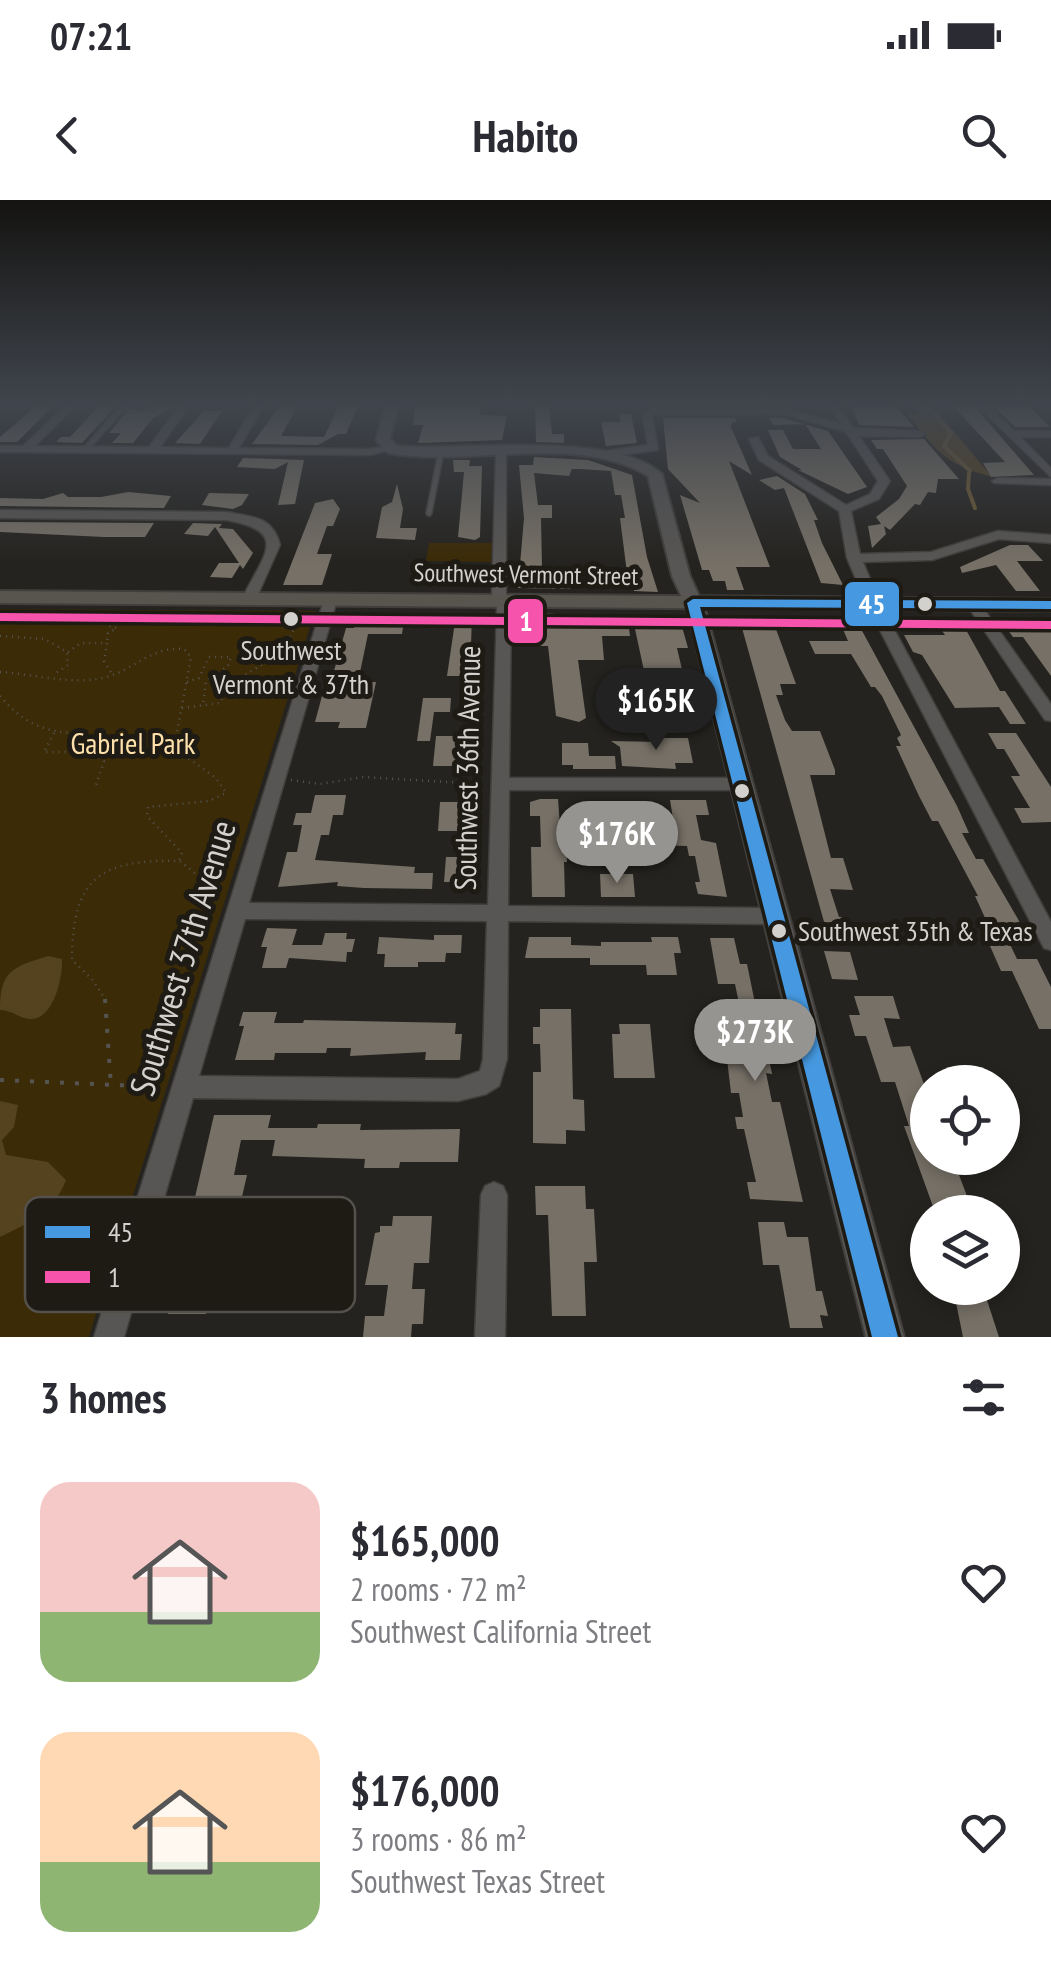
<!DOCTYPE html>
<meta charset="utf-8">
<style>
body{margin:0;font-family:"PT Sans Narrow",sans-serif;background:#f2f2f3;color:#2b2b33;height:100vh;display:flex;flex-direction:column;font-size:38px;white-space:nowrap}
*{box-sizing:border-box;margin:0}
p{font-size:32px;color:#7c7c81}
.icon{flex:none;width:55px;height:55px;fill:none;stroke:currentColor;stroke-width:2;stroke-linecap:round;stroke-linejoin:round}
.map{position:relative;height:1137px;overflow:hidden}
.drawer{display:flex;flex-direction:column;background:#fff;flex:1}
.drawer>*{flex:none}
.buttons{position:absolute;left:910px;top:865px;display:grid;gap:20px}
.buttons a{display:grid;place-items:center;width:110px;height:110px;border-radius:50%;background:#fff;box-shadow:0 5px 15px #0003;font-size:50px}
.price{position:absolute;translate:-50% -85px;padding:0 22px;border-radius:35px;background:#969490;color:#fff;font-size:32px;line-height:65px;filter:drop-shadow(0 2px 5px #0008)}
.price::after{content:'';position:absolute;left:50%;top:60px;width:30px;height:22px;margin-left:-15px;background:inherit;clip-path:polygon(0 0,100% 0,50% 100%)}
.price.active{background:#222;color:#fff}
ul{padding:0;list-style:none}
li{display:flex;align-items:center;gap:30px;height:250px;padding:0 40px}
li span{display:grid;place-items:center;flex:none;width:280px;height:200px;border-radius:30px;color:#555}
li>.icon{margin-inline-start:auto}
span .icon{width:120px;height:120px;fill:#fffc;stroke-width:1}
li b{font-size:42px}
h2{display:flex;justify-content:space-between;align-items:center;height:120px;padding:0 40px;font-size:42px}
.status{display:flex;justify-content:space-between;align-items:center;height:70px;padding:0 50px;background:#fff;direction:ltr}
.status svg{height:28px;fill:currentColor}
header{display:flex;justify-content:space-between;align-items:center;height:130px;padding:0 40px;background:#fff;font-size:45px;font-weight:800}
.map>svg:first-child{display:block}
.green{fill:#3b2b06}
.forest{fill:#55421e}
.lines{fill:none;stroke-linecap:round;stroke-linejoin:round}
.stream{stroke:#6d5933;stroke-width:4}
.building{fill:#767066}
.service-casing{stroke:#413f3c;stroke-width:8}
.minor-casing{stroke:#413f3c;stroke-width:3}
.tertiary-casing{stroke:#413f3c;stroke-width:4}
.secondary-casing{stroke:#413f3c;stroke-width:4}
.path-far1{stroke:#565452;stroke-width:2.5;stroke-dasharray:1 5;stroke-linecap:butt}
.path{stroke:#565452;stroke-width:4;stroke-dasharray:4 11;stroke-linecap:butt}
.service{stroke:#585654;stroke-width:5}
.minor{fill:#585654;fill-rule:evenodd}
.tertiary{fill:#585654;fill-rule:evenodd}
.secondary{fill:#58554e;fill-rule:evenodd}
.bus-1-casing{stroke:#1e1a14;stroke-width:7}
.bus-2-casing{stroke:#1e1a14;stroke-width:7}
.bus-1{fill:#4699e1;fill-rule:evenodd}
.bus-2{fill:#f653ac;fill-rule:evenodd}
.bus-dot{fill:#d3d1cd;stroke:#1e1a14;stroke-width:4}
.labels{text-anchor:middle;stroke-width:10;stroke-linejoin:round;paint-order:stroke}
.far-street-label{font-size:25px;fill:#d3d1cd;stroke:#1e1a14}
.bus-label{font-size:28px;fill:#d3d1cd;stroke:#1e1a14}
.park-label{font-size:30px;fill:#fee0ab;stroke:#1e1a14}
.street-label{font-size:30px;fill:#d3d1cd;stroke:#1e1a14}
.near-street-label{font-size:35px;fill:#d3d1cd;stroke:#1e1a14}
.key{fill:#1e1a14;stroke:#54514c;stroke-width:2.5}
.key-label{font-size:28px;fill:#d3d1cd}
.line-badge{stroke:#1e1a14;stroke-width:4}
.badge-label{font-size:28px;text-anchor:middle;font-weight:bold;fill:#fff}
</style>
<div class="status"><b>07:21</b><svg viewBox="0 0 49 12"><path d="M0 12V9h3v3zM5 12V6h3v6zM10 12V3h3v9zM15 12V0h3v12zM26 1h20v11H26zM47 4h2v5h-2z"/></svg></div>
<header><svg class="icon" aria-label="back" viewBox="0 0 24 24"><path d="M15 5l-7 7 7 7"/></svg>Habito<svg class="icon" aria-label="search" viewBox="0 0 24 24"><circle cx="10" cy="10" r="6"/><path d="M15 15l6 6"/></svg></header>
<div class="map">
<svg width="1051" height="1137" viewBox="0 0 1051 1137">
<rect width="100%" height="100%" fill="#25231f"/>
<g class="green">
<path d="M429,343H492L491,362L426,361Z"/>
<path d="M0,409L315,411L89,1137H0Z"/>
</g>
<g class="forest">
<path d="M913,205H932L992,277C944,264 937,251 906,213H919Z"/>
<path d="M48,756L62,759C63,777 54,819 31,819C20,819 12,810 0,810C0,771 12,767 48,756Z"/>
<path d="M0,901L18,905L14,927L2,940L6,955L48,962L66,980C54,1012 29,1023 0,1037Z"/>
</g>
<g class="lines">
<g class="stream">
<path d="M926,205L951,233L944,246L970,271"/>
<path d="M969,273L968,289L975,308"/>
</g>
</g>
<g class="building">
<path d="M100,205H117L82,243L56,242L61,237H70Z"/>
<path d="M280,205H296V209L281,236L324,237L339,205H358L346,234H338L318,245L252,244Z"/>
<path d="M415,205H481L480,215L507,216L502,240L418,243L423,225H413Z"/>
<path d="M535,205H549L552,234H564V243L536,242Z"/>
<path d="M851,205L896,206L914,227L859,225Z"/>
<path d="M1028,205L1050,227H1015L993,206Z"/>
<path d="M36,206H53L17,242H0V237Z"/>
<path d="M149,206H175L153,218L133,243H112L121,233H109L130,208L143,212Z"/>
<path d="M953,206H974L1034,275L991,277L983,263L1005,262Z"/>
<path d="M204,211H222L200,244L175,243Z"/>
<path d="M619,214H631L637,243L606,246L601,222H621Z"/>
<path d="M663,218H735L737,222H732L731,227L752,275L729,261L770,367H736L744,390H727L725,381H713L709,370H702L680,295L700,303L668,269Z"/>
<path d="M769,218H783L828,231L867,287L848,294L798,270H802L780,257L768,230H783L793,249H821L805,224L773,225Z"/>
<path d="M924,239L959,279H938L936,293L928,292L920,305L915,304L890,330L884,326L886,334L872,348L868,326L881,324L876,317L899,299L907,286L883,249H877L871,240Z"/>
<path d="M534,257L588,260L632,275L647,357L658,392L634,391L632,381H628L620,318H625L621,295H615L611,271L580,269H572L569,276L534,273L538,305H552V318H541L542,367H552L554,373H572L573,389L518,388L524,318L519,265H533Z"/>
<path d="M243,258L304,260L295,304L278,305L288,262L275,269L237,267Z"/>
<path d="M453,260H470L469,266H482L480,337L475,340L458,337L464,272H454Z"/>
<path d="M777,276L805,294L818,320H814L822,343L843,385L821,383L784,288L775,290L759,280Z"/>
<path d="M397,284L403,309L400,328H417L415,340L376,338L382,307L392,302Z"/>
<path d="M128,292L171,296L164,308L0,306V298L43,299L63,293L68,297H101Z"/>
<path d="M209,293L249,294L242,305L233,309L202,305Z"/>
<path d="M333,299L340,309L333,326H327L317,354H332L322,385H283L315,303Z"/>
<path d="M0,322L154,323L145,337H104L0,332Z"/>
<path d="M193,323L222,324L219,328L233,329L253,353L243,369L240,365L232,378L210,377L219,363H239L215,327L208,336L184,334Z"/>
<path d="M1010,345H1028L1043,361H1017L1040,391H1016L996,365L962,373L960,367Z"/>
<path d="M530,412L556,414V424L628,420L630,436H602L604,460H578L586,518L579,522L556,516L548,446H533Z"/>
<path d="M456,415H472L470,476H447Z"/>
<path d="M356,421H404L402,434H368L358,482H376L366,528H338L340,522H315L322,496H327L346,428H354Z"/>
<path d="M1015,422H1051V476L1023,437H1013L1004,425H1017Z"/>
<path d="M666,423H681L688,448H677L691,508L666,507L663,491L656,490L654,480H646L635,429H667Z"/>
<path d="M842,427H860L957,606L969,633H962L976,659H983L1018,719L1025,734H1005L1017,759H1037L1051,787V829H1039L1012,771H1001L990,746H998L975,696H978L938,621H932L919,596L896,546H901L897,538L901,535L882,496L875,487H871L851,454H815L809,441H848Z"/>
<path d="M742,428L776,429L796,484H780L783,495H776L785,520L792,531H820L835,570V575H810L831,658H843L853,690L830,689L839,717H844L848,729H826Z"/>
<path d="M940,428H965L1000,491H1005L1026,524H1010L999,507L955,508L922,455L913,452L904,435H945Z"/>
<path d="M423,498H451L450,512H434L430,541H417Z"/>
<path d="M988,533H1016L1051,587V622L1022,623L1014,608H1030L1011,576H1020L1004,549H997Z"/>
<path d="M436,536H463L457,566H433Z"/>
<path d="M661,538H688L693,563H675L676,569L622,566L620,547L611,541L661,542Z"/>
<path d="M562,543H588L589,556H615L616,569H573V565H562Z"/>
<path d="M315,595H346L343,615H333L329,635H321L315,660L415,667L414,673H433L432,689L364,688L337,686L338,682L278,687L287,652H297L302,625H293L296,613H311Z"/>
<path d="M540,599H558L560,626H572V640H566L567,662H564L565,697H532L531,647H541L540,616H530V602Z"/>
<path d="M670,600H706L709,615H696L701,640L716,643L727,697L698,694L695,682H700L695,656H689L687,646L654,645L652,631H675Z"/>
<path d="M440,602H468L467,631H438Z"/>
<path d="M601,604L619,605L621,628H584L583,610H595Z"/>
<path d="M446,657H470L469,682H444Z"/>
<path d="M600,674H633L635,697H601Z"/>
<path d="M267,728L297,729L292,745H322L325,733H347L346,739H355L352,752H347L346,762L289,758L286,768H262L267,747H261Z"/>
<path d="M434,735H462L461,753H446L445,762H418V767H384L385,754H377L379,737L434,740Z"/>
<path d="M529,737H571V745L601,746V742H652L651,737H678L681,753H674L677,775H647L646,765H590V758H525Z"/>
<path d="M710,738H734L740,764H747L756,808L760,818H766L770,834H764L772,874L766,873L772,902H780L803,1002L750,999L747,982H756L744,929H737L735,917H743L739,893H731L721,808H740L735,784H718Z"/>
<path d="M824,751L850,752L858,780L832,779Z"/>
<path d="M854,796H893L900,819L884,818L893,847L910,846L928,895V959H953L973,1012H935L904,926H909L895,882H881L866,836H855L849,815H860Z"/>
<path d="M540,809H571L573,899L584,900L585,931L566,930V944L533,943V872H541L540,844H533V827H540Z"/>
<path d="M243,812H277L274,823H303L304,820L456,823L455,834H462L460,860H425L426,852L350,856L351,848H327L326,853H275L274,860H235L244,826H239Z"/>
<path d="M619,824H650L655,878H614L612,834H620Z"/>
<path d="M214,915H271L268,928H317L318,924H361L360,930L460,929L458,962H400L399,968H364L365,959L272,956L275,940H241L234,975H247L241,1001H226L211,1087H224L220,1106H208L206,1114H168Z"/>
<path d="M535,986H585L586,1009H594L597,1062H584L586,1116H552L548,1015H536Z"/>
<path d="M393,1016H432L429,1063H414L412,1089H425L423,1124H412L411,1137H363L365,1116H384L388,1085H365L375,1033L380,1032V1026H392Z"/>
<path d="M758,1022H784L787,1037H808L816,1091H822L828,1116L820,1115L823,1128H790L779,1065H763Z"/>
<path d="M953,1088H983L999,1137H963Z"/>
</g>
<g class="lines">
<g class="service-casing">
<g id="service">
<path d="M85,250L125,205"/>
<path d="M429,313L441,252"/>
</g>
</g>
<g class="minor-casing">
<g id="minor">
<path d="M66,205H76L35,246L149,247L180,205H190L160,247L229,248L254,205H264L239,248L370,249L389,246L394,249L370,255L0,252V246H23Z"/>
<path d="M828,205H838L853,228L920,231L925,234L920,237L859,236L890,281L879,299L851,311L860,354L931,352L998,331L1051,335V343L999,339L932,360L863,362L880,403L1051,722V750L1044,748L866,403L847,358L839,311L759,260L749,239L758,237L768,256L846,305L870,294L878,281L846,232L784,214H655L652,215L658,250L604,257L599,254L604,251L648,245L642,214L653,208H784L841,224Z"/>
<path d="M977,205H987L1014,231H1051V237H1020L1051,268V277Z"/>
<path d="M501,250L506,253V393L511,408L509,578H741L750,584L741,590H509L508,706L774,708L781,710L784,716L781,722L774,724L508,721L507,859L499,886L486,894L458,901L193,898L124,1137H94L325,397H335L337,400L249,703L488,705L497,408L492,393L496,253ZM245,719L487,721L483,859L480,871L458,879L199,876Z"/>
<path d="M998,278L1051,279V285L994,283L992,281Z"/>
<path d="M0,310L227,312C252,317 273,316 280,345L256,399L249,403L242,399C263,355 291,332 227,320L0,318Z"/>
<path d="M974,401L979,402L1051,504V521L1045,520L967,405Z"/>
<path d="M494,982L503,986L507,995L505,1137H475L481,995L485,986Z"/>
</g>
</g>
<g class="tertiary-casing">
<path id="tertiary" d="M386,205H398L390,239L397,246C463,251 614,230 662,274L690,376L705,409L904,1137H866L687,409L672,376L648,276C576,232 469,268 388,253L376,240Z"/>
</g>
<g class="secondary-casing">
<path id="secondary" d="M0,391L1051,399V411L0,403Z"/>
</g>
<g class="path-far1">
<path d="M10,413L18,419L99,423L117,428L108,433L107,443"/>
<path d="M0,436L45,439L67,452L68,465L53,475"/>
<path d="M68,452L81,443H107L104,461L112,474"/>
<path d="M0,472C34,474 69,485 103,478C133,471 151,446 184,449L191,457L174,548L216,578L226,593L209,601L148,607L147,616L182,653L179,661C100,659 72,678 72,760L92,779L107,802"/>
<path d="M187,482L199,478L209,457H231L228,466L206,481L203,505"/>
<path d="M0,496C23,523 44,533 80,533"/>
<path d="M182,508L220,503L229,485L282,452L295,427L287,413"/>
<path d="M54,533L44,552H90L104,561L96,585"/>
<path d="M291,580L320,584L363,577L482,584"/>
<path d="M180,661L202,679L218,705"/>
</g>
<g class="path">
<path d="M105,799L111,886"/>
<path d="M0,880L163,887"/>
</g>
<use href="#service" class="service"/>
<use href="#minor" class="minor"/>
<use href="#tertiary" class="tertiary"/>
<use href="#secondary" class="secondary"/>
<g class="bus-1-casing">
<path id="bus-1" d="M693,399L1051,401V409L700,407L898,1137H872L687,403Z"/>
</g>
<g class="bus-2-casing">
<path id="bus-2" d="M0,413L1051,421V429L0,421Z"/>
</g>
<use href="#bus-1" class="bus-1"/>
<use href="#bus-2" class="bus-2"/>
</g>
<linearGradient id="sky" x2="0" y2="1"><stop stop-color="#141311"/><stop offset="0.56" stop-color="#40454d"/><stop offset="1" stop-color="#40454d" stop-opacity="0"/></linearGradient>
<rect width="1051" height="364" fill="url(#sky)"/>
<g class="bus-dot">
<circle cx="925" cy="404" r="9"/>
<circle cx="291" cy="419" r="9"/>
<circle cx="742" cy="591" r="9"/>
<circle cx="779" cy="731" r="9"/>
</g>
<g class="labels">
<g class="far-street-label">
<text transform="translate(526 374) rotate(1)" y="9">Southwest Vermont Street</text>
</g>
<g class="bus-label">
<text x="291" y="460">Southwest<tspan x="291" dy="34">Vermont &amp; 37th</tspan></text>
<text x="798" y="741" text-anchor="start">Southwest 35th &amp; Texas</text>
</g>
<g class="park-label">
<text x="133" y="554">Gabriel Park</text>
</g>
<g class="street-label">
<text transform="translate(468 568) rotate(-89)" y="10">Southwest 36th Avenue</text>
</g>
<g class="near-street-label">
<text transform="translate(183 758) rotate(-73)" y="12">Southwest 37th Avenue</text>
</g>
</g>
<rect x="25" y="997" width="330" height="115" rx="15" class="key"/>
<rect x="45" y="1026" width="45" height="12" fill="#4699e1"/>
<rect x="45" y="1071" width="45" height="12" fill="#f653ac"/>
<g class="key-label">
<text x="108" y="1042">45</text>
<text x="108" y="1087">1</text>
</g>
<g class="line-badge">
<rect x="843" y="380" width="58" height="48" rx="10" fill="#4699e1"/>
<rect x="506" y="397" width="39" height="48" rx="10" fill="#f653ac"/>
</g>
<g class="badge-label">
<text x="872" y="414">45</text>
<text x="526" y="431">1</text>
</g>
</svg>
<div class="buttons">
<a><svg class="icon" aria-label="locate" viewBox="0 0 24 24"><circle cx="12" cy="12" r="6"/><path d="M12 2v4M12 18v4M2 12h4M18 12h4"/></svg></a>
<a><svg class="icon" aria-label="layers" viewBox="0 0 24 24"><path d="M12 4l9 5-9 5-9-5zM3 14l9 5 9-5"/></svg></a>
</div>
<b class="price active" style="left:656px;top:553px">$165K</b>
<b class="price" style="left:617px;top:686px">$176K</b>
<b class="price" style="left:755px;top:884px">$273K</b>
</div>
<section class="drawer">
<h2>3 homes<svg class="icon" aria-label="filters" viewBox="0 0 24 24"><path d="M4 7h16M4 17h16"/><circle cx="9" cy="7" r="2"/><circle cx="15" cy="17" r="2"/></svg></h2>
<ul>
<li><span style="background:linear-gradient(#f6c9c9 65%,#8fb573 0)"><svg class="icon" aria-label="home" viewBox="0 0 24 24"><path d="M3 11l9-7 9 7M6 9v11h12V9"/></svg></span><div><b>$165,000</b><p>2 rooms · 72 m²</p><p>Southwest California Street</p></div><svg class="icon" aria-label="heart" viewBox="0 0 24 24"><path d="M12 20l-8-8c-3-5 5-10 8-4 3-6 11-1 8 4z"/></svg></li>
<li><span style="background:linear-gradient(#ffd9b3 65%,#8fb573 0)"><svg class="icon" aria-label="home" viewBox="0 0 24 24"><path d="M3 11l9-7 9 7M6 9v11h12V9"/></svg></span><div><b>$176,000</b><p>3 rooms · 86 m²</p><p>Southwest Texas Street</p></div><svg class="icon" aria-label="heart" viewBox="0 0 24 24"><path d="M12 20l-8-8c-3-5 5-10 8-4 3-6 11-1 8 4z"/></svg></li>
</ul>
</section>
